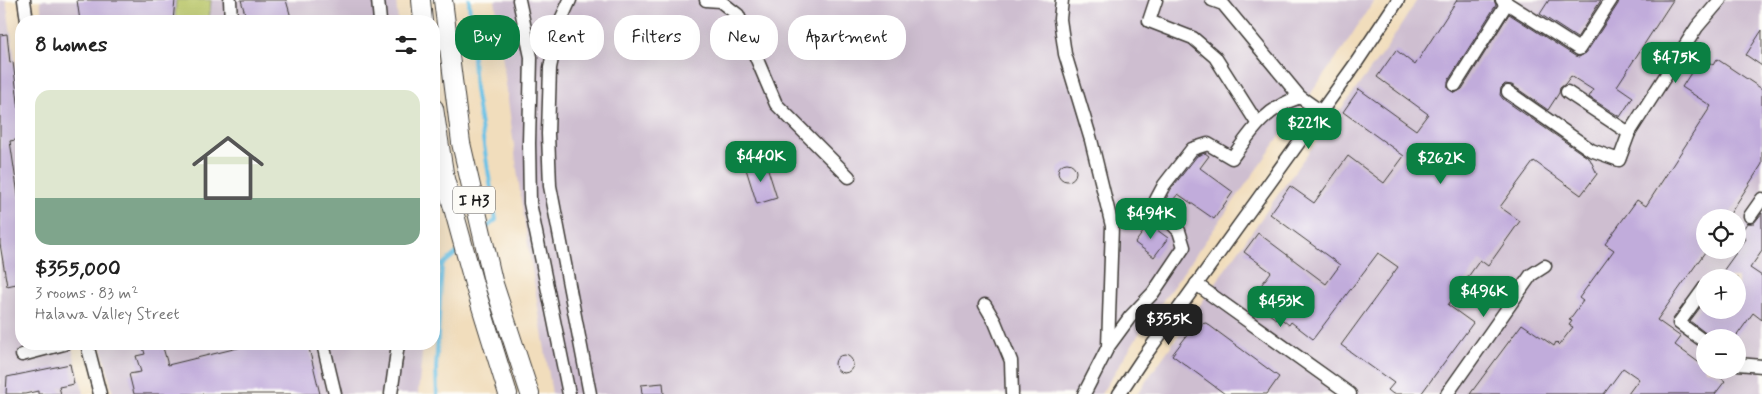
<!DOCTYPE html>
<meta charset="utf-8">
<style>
body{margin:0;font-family:Mynerve,sans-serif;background:#f2f2f2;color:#222;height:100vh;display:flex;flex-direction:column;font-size:19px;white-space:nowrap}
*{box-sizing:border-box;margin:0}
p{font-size:16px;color:#767676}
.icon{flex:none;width:28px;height:28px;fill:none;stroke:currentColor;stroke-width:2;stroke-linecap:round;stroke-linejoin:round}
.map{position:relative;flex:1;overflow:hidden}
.sheet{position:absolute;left:15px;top:15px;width:425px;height:335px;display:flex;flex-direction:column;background:#fff;border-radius:20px;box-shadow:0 5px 20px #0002}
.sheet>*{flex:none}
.guide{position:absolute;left:455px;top:15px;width:475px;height:45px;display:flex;gap:10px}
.controls{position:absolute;left:1696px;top:209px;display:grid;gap:10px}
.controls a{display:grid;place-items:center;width:50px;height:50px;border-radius:50%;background:#fff;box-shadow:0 5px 20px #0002;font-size:25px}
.price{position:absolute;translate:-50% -42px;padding:0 11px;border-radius:10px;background:#0b8043;color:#fff;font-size:16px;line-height:32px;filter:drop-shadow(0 1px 2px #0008)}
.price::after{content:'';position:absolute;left:50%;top:30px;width:15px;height:11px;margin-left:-8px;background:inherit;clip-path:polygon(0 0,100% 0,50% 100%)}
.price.active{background:#222;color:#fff}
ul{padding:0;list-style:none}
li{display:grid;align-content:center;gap:10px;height:265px;padding:0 20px}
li+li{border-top:1px solid #e0e0e0}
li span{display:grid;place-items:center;height:155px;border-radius:15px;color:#555}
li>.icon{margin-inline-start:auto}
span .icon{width:90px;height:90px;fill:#fffc;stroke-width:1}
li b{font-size:21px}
h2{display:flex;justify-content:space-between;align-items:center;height:60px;padding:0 20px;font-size:21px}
.pill{padding:0 18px;border-radius:20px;background:#fff;box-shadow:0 5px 20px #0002;font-size:18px;line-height:45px}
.pill.active{background:#0b8043;color:#fff}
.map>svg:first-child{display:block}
.industrial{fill:#cebed0;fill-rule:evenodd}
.green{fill:#b9c668;stroke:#6a7142}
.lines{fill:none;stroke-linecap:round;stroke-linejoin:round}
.stream{stroke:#6ac2e7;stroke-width:4}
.building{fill:#c1acdb}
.minor-casing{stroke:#3c3934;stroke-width:15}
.highway-casing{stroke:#3c3934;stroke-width:20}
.minor{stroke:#fff;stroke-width:12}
.highway{stroke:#fff;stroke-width:18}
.labels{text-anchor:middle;stroke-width:4;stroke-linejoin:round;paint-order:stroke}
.shield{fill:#fdfcf7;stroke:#605f5e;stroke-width:1}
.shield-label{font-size:16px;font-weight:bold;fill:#1c1c1c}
</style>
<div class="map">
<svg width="1762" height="394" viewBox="0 0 1762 394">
<rect width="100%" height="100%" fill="#fdfcf7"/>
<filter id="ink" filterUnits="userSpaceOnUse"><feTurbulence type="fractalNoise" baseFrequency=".02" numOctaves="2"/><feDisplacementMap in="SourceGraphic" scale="10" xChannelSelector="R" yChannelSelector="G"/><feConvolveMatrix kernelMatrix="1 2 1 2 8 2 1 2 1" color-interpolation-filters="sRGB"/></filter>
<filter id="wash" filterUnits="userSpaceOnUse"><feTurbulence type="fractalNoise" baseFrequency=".0096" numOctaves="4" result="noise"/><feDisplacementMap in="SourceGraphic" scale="20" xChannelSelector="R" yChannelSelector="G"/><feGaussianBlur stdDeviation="1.12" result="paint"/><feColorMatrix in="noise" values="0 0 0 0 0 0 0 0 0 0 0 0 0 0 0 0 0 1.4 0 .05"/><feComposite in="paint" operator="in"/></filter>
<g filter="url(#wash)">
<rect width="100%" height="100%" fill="#f1ddbc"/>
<g class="industrial">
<path d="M0,0H6L21,100V344H71L84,394H0Z"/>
<path d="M40,0H176L175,21H43Z"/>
<path d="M211,0H396L398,21H209Z"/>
<path d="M495,0H1374L1344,47L1139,334L1101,394H552L521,200Z"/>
<path d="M1417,0H1762V394H1137L1299,165L1388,46ZM1705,218H1738V250H1705ZM1705,278H1738V310H1705ZM1705,338H1738V370H1705Z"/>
<path d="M101,344H423L418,394H113Z"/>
</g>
<path class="green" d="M176,0H211L209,21H175Z"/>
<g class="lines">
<g class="stream">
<path d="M469,0L475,89L496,220L485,229"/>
<path d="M437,394L436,368L442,265L459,251"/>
</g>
</g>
<g id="blocks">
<g class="building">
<path d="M77,0H175L173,21H80Z"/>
<path d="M241,0H286L292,21H247Z"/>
<path d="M1457,0H1494L1496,5L1448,81V89L1455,93L1462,89L1509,14L1575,56L1579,57L1586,53L1618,4L1619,0H1673L1617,86L1633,97L1620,117L1589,97L1593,90L1571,76L1565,84L1560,88L1559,93L1548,110L1512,85L1505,84L1501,88L1500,95L1503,99L1590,159L1597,174L1581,195L1534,161L1500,207L1520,221L1488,266L1480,260L1448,305L1473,323L1421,394H1393L1388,390L1394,383L1341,345L1398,267L1378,253L1313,339L1291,322L1289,325L1278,316L1276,319L1250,300L1271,272L1244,252L1258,233L1326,284L1340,265L1270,214L1290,186L1314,203L1348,156L1384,183L1404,156L1343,112L1359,89L1416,130L1428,114L1377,77L1396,50L1415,65Z"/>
<path d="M1549,0H1601L1577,38L1540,14Z"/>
<path d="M1762,30V66L1746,55Z"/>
<path d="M7,34L10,63L13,62L21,126V139L10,141L21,215V283L7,286L0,244V35Z"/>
<path d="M1701,57L1713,65L1717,59L1762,89V164L1728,217L1723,214L1721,218H1705V252L1657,320L1681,337L1675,345L1705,367V370H1710L1725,381L1715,394H1628L1639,379L1623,368L1604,394H1470L1522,324L1554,346L1556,342L1559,345L1573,327L1569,325L1572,321L1569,320L1583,301L1579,298L1614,250L1605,244L1637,200L1646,206L1711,106L1682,87Z"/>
<path d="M1205,153L1209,156L1200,168L1233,192L1214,219L1178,194L1168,206L1165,201L1171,189L1197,156Z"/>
<path d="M766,163L777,198L757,204L746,169Z"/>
<circle cx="1067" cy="172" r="9"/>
<path d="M1762,213V251L1750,268L1762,276V320L1753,313L1735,338H1712L1690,321L1705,301V310H1738V278H1718L1746,239L1740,234L1747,223H1754Z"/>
<path d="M1149,224L1168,238L1154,257L1135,243Z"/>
<path d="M1206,323L1279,377L1267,394H1225L1172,355L1195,325Z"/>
<path d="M142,344H162L168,365L254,344H308L320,394H134L129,374L141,372L136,356L145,354Z"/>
<circle cx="844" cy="364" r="9"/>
<path d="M70,364L74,384L59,387L61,394H38V391L25,394H6L7,377Z"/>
<path d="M663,383L664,394H642L641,385Z"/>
</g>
</g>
</g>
<g filter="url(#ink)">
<use href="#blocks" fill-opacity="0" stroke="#3c3934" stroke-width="1"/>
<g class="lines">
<g class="minor-casing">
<g id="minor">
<path d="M24,0L27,21"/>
<path d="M230,0L231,21"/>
<path d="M378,0L380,21"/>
<path d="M519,0L531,57L529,143L530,203L569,394"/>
<path d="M570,0L559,24L550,68L548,134L550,186L590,394"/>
<path d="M706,0L720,1L738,15L776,104L849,177"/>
<path d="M1062,0L1060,19L1065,54L1091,140L1112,226L1108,347"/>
<path d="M1156,0L1149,21L1193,38L1215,57L1257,123"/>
<path d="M1212,0L1223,4L1300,97"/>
<path d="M1502,0L1579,49L1611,0"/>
<path d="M1455,85L1507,3"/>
<path d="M1508,92L1591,150L1619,160L1629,133L1697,27L1720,0"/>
<path d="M1567,92L1629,133"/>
<path d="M1750,216L1762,199"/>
<path d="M1196,284L1350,394"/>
<path d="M1705,287L1679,323L1705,342"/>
<path d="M985,305L995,322L1011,361L1012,394"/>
<path d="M87,344L100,394"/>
<path d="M323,344L335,394"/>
<path d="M22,355L64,344"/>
<path d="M1738,364L1762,366"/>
<path d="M391,394L398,344"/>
<path d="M1084,394L1108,347L1130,317L1153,293L1184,247L1179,231L1161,213L1156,200L1164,185L1192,149L1208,144L1232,158C1252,130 1266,108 1300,97L1320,111"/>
<path d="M1119,394L1141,361L1354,66L1398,0"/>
<path d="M1447,394L1531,275L1545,266"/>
</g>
</g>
<g class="highway-casing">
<g id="highway">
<path d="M421,0L423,21"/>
<path d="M443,0L461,143L493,281L530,394"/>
<path d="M434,108L445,179L474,284L508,394"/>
</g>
</g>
<use href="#minor" class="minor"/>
<use href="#highway" class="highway"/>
</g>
</g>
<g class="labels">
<rect class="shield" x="453" y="186.5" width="42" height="27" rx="4"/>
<g class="shield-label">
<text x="474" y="206">I H3</text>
</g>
</g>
</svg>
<div class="controls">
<a><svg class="icon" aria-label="locate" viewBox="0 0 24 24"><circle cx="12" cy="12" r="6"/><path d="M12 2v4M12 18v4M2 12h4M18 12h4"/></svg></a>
<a>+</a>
<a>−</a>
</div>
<b class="price" style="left:1676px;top:84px">$475K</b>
<b class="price" style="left:1309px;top:150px">$221K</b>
<b class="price" style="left:761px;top:183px">$440K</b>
<b class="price" style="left:1441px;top:185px">$262K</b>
<b class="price" style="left:1151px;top:240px">$494K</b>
<b class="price" style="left:1484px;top:318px">$496K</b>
<b class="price" style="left:1281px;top:328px">$453K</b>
<b class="price active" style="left:1169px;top:346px">$355K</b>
<div class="guide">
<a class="pill active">Buy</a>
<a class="pill">Rent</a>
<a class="pill">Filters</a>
<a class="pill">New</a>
<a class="pill">Apartment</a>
</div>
<section class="sheet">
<h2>8 homes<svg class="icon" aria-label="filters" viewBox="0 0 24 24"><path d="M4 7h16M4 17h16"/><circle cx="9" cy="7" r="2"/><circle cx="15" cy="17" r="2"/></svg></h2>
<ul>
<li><span style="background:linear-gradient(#dfe7d0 70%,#7fa58c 0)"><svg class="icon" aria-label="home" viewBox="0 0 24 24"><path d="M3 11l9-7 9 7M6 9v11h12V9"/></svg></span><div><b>$355,000</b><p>3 rooms · 83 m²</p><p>Halawa Valley Street</p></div></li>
</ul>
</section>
</div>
